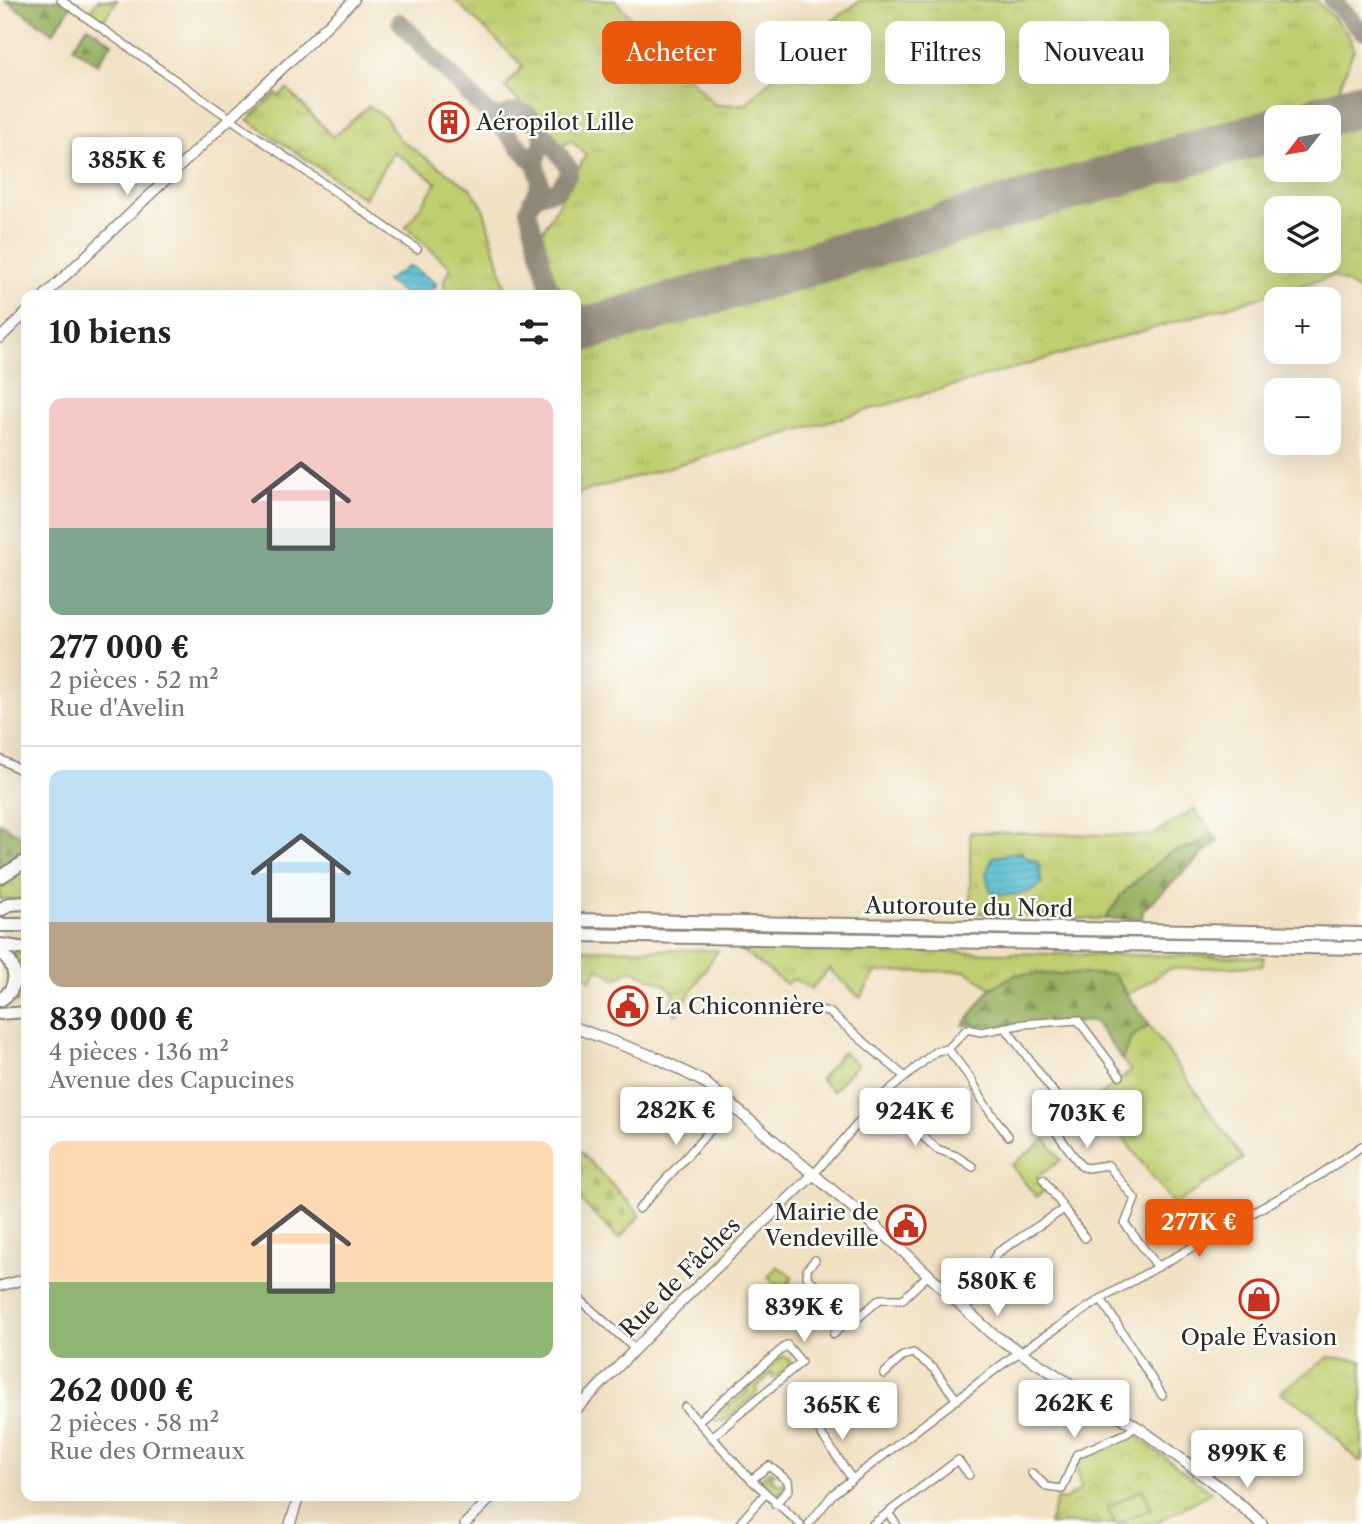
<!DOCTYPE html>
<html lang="fr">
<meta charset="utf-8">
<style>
body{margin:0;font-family:"Libre Caslon Text",serif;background:#f6f6f6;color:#222;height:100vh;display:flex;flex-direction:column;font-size:26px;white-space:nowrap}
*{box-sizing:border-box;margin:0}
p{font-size:23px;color:#767676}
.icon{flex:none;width:38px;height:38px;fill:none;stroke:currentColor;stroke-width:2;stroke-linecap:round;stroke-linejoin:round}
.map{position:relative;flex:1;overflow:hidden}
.details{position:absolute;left:21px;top:290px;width:560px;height:1211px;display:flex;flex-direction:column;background:#fff;border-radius:14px;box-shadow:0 7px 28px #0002}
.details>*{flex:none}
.hud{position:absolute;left:602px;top:21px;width:654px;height:63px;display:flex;gap:14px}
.needle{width:46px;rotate:239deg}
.tools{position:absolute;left:1264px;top:105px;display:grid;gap:14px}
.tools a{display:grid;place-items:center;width:77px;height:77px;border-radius:14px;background:#fff;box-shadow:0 7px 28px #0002;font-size:35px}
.price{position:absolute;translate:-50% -60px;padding:0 16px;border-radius:7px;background:#fff;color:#222;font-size:23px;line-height:46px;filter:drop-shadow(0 2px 4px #0008)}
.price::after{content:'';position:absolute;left:50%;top:42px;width:21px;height:16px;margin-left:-10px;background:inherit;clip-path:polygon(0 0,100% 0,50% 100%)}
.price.current{background:#ea580c;color:#fff}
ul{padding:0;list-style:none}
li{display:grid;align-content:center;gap:14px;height:371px;padding:0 28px}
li+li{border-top:2px solid #e0e0e0}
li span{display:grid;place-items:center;height:217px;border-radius:14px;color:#555}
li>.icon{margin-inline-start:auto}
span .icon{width:126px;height:126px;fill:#fffc;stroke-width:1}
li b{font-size:30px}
h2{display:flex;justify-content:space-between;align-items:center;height:84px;padding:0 28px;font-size:30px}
.tag{padding:0 24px;border-radius:14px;background:#fff;box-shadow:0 7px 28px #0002;font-size:24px;line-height:63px}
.tag.current{background:#ea580c;color:#fff}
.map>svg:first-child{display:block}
.grass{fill:url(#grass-tufts);stroke:#767c4d;stroke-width:2;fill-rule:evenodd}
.forest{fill:url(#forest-firs);stroke:#626e46;stroke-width:2}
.cemetery{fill:url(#cemetery-stones);stroke:#767c4d;stroke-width:2}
.park{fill:url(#park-crowns);stroke:#767c4d;stroke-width:2}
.garden{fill:#c0cd6f;stroke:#767c4d;stroke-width:2}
.water{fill:url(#water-rules);stroke:#3f747e;stroke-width:2}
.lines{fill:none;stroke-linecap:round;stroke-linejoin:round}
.taxiway{stroke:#8e8677;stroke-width:18}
.runway{stroke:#8e8677;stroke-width:44}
.minor-casing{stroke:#8e8677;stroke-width:10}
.tertiary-casing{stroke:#8e8677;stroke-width:12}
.secondary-casing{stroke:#8e8677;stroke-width:13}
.primary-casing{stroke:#8e8677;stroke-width:14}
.motorway-casing{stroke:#8e8677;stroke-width:16}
.minor{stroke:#fff;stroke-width:7}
.tertiary{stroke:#fff;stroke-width:9}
.secondary{stroke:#fff;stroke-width:10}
.primary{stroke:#fff;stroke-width:10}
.motorway{stroke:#fff;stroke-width:12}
.labels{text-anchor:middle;stroke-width:5;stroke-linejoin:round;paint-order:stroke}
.poi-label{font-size:23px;fill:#2b2b2b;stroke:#fdfcf7;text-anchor:start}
.street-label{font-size:23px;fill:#2b2b2b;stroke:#fdfcf7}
</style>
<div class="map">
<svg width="1362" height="1524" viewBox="0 0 1362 1524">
<defs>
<pattern id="grass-tufts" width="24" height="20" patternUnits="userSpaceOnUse" patternTransform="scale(1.75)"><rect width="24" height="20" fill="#c0cd6f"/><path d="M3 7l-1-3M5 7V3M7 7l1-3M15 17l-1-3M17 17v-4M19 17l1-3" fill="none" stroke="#a5b060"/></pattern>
<pattern id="forest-firs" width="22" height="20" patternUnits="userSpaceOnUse" patternTransform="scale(1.75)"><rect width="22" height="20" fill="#98b062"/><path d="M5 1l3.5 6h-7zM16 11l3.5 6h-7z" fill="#7c8f51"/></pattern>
<pattern id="cemetery-stones" width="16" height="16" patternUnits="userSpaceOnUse" patternTransform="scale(1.75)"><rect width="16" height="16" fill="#c0cd6f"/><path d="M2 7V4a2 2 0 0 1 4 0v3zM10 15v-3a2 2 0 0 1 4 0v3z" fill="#a5b060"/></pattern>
<pattern id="park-crowns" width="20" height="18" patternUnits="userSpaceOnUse" patternTransform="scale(1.75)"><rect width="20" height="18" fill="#c0cd6f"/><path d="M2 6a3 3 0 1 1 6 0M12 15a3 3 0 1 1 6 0" fill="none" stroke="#a5b060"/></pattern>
<pattern id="water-rules" width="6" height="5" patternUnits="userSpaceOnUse" patternTransform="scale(1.75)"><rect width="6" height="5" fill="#53bdd0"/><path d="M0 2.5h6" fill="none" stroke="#459aa9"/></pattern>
</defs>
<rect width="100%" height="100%" fill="#fdfcf7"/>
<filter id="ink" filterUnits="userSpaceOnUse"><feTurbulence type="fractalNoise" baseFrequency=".0143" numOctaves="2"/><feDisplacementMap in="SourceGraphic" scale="14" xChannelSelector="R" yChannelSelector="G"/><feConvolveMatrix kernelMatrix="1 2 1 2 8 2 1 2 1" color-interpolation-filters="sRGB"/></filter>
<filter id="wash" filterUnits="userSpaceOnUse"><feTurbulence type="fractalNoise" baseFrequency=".00686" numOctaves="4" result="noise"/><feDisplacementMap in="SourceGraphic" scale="28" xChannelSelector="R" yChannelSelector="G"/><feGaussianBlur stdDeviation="1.57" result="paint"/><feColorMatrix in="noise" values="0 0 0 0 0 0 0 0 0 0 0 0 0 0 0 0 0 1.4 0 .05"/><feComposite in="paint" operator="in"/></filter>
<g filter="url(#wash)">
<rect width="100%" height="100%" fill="#f1e1c3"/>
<g class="grass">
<path d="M98,0H117L101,24L88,14Z"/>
<path d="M455,0H614L715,105L746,104L821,31L828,40L835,34L827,25L861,0H1316L1348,34L1354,49L1339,89L1331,100L591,313L576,301V296H569L555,281L541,234L586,155L571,140L562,147L505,87L523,66Z"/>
<path d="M287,89L333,137L369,106L386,118L399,139L471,189L483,207L508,296H437L444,294V280L451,268L406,227L437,183L394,152L364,198L248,120L276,93L279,96Z"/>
<path d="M1362,120V292L1334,276L576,494V348L1276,145V170H1328V130ZM1276,208H1328V261H1276Z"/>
<path d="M1194,809L1213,833L1195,846L1169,853L1123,893L1105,919H1064L1041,915L986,919L985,913L970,912V832L1151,836Z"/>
<path d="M26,866V899H0V882Z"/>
<path d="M576,949L718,950L676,1015L668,1008L675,994L665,984L630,970L617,979L598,968L591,980L576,970Z"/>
<path d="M740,949L1264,957L1262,966L1169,969L1128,995L1113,974H1017L991,988L966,971L876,972L860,998L829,969L811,989L794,979L786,984Z"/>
<path d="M13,952L26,954V1001L8,1003Z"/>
<path d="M1149,1025L1243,1159L1174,1205L1094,1100L1131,1071L1122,1059L1131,1038Z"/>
<path d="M1046,1139L1061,1160L1037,1177L1046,1190L1036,1197L1011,1165Z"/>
<path d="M777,1266L793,1277L788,1283L792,1287L785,1293L768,1277Z"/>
<path d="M783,1356L790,1360V1365L774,1379L772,1373L757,1387L756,1394L724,1421H716L713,1416L728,1401L729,1406L746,1393L747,1385Z"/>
<path d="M1329,1357L1362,1361V1461L1357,1460L1311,1412L1280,1392Z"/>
<path d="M770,1470L775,1474L769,1476L777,1484H785V1488L777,1495H773L759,1480Z"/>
</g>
<g class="forest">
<path d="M5,0H68L73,3L53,33Z"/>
<path d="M88,26L112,43L97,64L73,47Z"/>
<path d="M0,823L26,839V852L0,868Z"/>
<path d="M1213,833L1218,840L1143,910L1142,919H1105L1123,893L1169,853L1195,846Z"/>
<path d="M1017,974H1113L1149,1025L1131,1038L1122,1059L1094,1021L1037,1026L963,1025L991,988Z"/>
</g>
<path class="cemetery" d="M576,1147L641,1215L619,1239L576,1196Z"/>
<path class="park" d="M1135,1435L1211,1492L1155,1524H1049L1057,1498L1064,1500L1081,1489L1076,1466L1080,1460Z"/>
<g class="garden">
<path d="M843,1052L857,1064L833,1091L820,1079Z"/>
<path d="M1142,1489L1152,1508L1116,1524L1107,1508Z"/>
</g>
<g class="water">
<path d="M410,266L436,283V288L408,296L386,281Z"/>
<path d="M1022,852L1023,856L1038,862L1042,883C1033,895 1003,898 990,891L986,873L993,857Z"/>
</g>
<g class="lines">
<g class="taxiway">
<path d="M1332,0L1362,31"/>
<path d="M400,22L487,113L498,117C523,107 525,109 542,130L543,142L535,161L540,182L528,210L551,296"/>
<path d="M490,115L535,164"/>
<path d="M531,201L540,194L558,190L569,173V168L544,134"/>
<path d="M576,322L594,327"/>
</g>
<g class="runway">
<path d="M1318,117L1362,104"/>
<path d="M576,332L1276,129"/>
</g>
</g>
</g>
<g filter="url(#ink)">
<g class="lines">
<g class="minor-casing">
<g id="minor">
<path d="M61,0L417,249"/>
<path d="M0,759L26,773"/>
<path d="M808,1008L829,1012L904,1076"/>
<path d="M1005,1027L1057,1097L1049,1122L1081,1166L1087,1168L1108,1165L1135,1199L1125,1224L1158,1267"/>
<path d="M948,1049L967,1029L981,1032L1024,1024L1078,1020L1120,1076"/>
<path d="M948,1049L971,1079L984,1103L1008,1136"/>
<path d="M880,1098L937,1149L956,1156L973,1167"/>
<path d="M814,1174L880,1098L936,1051L948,1049"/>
<path d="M1043,1179L1085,1238"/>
<path d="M639,1209L734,1104"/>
<path d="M815,1260L807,1269V1277L849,1318L859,1317L880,1299H903L929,1274"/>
<path d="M576,1296L635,1349"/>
<path d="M1101,1299L1162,1395"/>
<path d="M957,1302L983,1277L997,1253L1064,1209"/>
<path d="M834,1334L849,1318"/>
<path d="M884,1374L903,1356L913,1353L934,1369L957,1400"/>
<path d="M685,1407L745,1474L800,1524"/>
<path d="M811,1419L852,1479"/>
<path d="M698,1421L787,1345L801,1362L712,1437"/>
<path d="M1032,1473L1047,1487L1062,1489L1077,1454L1127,1433L1136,1426"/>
<path d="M751,1480L769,1466L788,1481L789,1489L775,1504"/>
<path d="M888,1513L896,1524"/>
<path d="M739,1524L765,1494"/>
<path d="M809,1524L833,1494L1008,1360L1101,1299L1318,1176L1362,1146"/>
<path d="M873,1524L958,1460L969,1475"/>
</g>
</g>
<g class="tertiary-casing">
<g id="tertiary">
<path d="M44,296L354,0"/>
<path d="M0,338L26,313"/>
<path d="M0,1286L26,1279"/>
<path d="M576,1410L676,1307L814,1174"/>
<path d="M290,1524L299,1496"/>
<path d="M465,1524L493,1496"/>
</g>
</g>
<g class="secondary-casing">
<path id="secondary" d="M576,1028L660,1059L704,1082L889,1238L992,1334L1143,1431L1222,1489L1262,1524"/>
</g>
<g class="primary-casing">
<path id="primary" d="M0,1014L26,1012"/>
</g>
<g class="motorway-casing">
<g id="motorway">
<path d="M0,877L26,861"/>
<path d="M2,909L9,904L26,903"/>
<path d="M576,920L1362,934"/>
<path d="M0,925H26"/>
<path d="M576,935L1362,948"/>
<path d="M0,945L26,949"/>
<path d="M0,952C18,965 20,988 0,1000"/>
</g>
</g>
<use href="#minor" class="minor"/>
<use href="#tertiary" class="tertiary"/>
<use href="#secondary" class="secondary"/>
<use href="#primary" class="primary"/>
<use href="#motorway" class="motorway"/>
</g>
</g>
<defs>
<g id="building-ring" transform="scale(2.0125)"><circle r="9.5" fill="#fdfcf7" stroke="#c8321e" stroke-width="1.5"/><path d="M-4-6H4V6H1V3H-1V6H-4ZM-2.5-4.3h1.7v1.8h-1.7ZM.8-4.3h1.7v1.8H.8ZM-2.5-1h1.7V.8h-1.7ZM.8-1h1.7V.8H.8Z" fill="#c8321e"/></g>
<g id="civic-ring" transform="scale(2.0125)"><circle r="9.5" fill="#fdfcf7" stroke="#c8321e" stroke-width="1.5"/><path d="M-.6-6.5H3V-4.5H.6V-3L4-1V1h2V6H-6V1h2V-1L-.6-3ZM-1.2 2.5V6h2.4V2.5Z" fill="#c8321e"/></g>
<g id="shop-ring" transform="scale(2.0125)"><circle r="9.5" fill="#fdfcf7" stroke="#c8321e" stroke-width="1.5"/><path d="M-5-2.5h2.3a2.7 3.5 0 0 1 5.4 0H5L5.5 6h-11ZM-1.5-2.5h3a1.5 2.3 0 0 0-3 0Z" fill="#c8321e"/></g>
</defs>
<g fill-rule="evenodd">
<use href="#building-ring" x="449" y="122"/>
<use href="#civic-ring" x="628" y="1006"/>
<use href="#civic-ring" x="906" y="1225"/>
<use href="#shop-ring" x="1259" y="1299"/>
</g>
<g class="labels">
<g class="poi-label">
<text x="476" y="130">Aéropilot Lille</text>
<text x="655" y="1014">La Chiconnière</text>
<text x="879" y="1220" text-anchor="end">Mairie de<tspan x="879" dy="26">Vendeville</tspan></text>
<text x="1259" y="1345" text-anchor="middle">Opale Évasion</text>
</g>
<g class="street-label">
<text transform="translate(969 907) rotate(1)" y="8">Autoroute du Nord</text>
<text transform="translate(680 1277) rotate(-45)" y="8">Rue de Fâches</text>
</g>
</g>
</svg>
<div class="tools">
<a><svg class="needle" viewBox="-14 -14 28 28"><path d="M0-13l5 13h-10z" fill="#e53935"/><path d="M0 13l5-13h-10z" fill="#767676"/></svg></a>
<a><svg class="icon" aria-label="layers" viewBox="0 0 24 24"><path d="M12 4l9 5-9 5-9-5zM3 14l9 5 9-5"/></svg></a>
<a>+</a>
<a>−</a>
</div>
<b class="price" style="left:127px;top:197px">385K €</b>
<b class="price" style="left:676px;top:1147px">282K €</b>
<b class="price" style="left:915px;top:1148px">924K €</b>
<b class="price" style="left:1087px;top:1150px">703K €</b>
<b class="price current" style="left:1199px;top:1259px">277K €</b>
<b class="price" style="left:997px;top:1318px">580K €</b>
<b class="price" style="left:804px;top:1344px">839K €</b>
<b class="price" style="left:1074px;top:1440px">262K €</b>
<b class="price" style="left:842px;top:1442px">365K €</b>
<b class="price" style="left:1247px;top:1490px">899K €</b>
<div class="hud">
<a class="tag current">Acheter</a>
<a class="tag">Louer</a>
<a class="tag">Filtres</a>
<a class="tag">Nouveau</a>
</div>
<section class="details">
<h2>10 biens<svg class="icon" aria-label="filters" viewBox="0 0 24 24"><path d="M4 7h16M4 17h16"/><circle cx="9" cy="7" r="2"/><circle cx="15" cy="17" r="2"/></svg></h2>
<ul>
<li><span style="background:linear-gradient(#f6c9c9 60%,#7fa58c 0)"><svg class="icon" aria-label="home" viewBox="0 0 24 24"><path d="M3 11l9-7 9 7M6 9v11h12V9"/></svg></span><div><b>277 000 €</b><p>2 pièces · 52 m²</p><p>Rue d'Avelin</p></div></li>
<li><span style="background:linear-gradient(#bfe0f5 70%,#b9a48a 0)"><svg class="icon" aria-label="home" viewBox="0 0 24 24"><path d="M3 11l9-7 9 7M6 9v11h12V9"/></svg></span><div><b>839 000 €</b><p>4 pièces · 136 m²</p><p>Avenue des Capucines</p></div></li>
<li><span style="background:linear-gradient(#ffd9b3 65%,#8fb573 0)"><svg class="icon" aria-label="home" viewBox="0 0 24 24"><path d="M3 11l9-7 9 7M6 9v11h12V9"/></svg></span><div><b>262 000 €</b><p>2 pièces · 58 m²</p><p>Rue des Ormeaux</p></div></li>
</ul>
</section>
</div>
